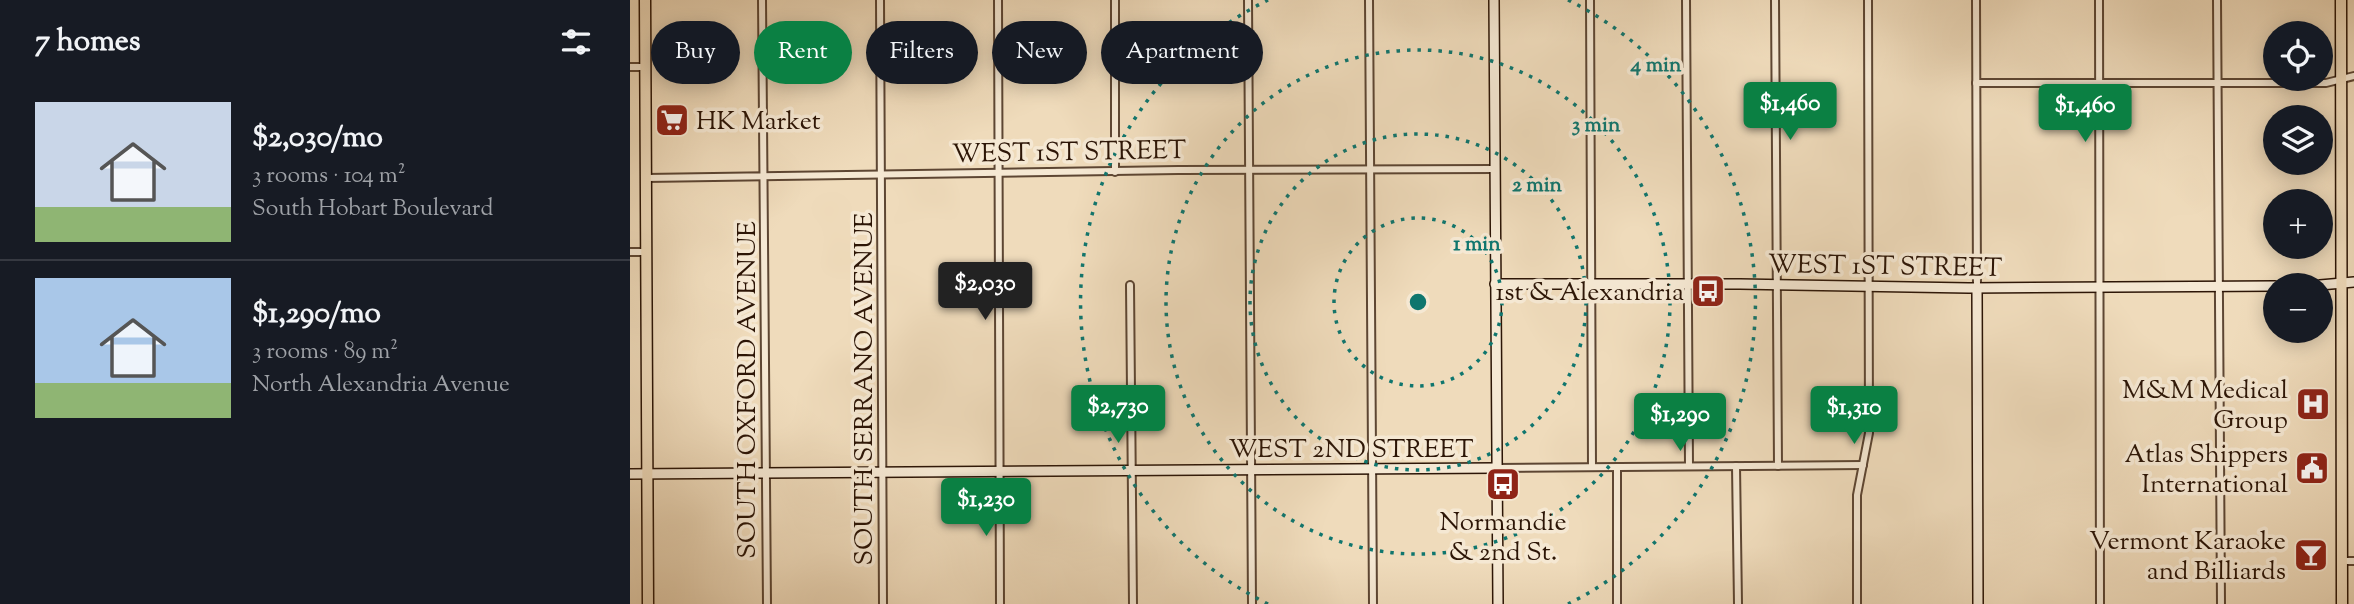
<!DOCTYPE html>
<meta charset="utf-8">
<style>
body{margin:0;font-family:"Sorts Mill Goudy",serif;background:#20242c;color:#f1f3f6;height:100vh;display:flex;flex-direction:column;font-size:26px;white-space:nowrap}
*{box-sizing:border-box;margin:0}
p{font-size:23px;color:#9ea1a6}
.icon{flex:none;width:38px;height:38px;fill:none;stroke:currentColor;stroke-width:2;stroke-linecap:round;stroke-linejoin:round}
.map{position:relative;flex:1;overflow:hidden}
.panel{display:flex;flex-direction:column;background:#171b24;width:630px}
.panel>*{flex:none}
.hud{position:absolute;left:21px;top:21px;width:665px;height:63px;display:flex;gap:14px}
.fabs{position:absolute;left:1633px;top:21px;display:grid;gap:14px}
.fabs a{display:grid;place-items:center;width:70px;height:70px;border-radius:50%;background:#171b24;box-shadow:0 4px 18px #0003;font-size:35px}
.price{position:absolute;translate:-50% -60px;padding:0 16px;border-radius:7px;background:#0b8043;color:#fff;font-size:23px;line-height:46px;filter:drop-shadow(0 2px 4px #0008)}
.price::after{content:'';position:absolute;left:50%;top:42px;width:21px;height:16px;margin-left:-10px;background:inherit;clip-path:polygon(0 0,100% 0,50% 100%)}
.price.active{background:#222;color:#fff}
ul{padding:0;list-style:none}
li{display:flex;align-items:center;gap:21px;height:175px;padding:0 35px}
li+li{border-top:2px solid #363941}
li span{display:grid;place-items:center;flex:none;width:196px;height:140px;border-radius:0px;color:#555}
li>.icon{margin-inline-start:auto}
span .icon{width:84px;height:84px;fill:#fffc;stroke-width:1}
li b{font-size:30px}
h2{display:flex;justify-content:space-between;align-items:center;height:84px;padding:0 35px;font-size:30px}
.tag{padding:0 24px;border-radius:32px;background:#171b24;box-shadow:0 4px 18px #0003;font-size:24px;line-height:63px}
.tag.active{background:#0b8043;color:#fff}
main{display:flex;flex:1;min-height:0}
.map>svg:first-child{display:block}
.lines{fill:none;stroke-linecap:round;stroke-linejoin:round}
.street-casing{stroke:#5d4633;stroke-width:10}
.secondary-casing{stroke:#2c1506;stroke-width:12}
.primary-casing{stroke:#2c1506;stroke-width:13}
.street{stroke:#f5e8d3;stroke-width:6}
.secondary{stroke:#f5e8d3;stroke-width:9}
.primary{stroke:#efdbbb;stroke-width:10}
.ring{fill:none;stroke:#0f766e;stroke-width:3.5;stroke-dasharray:3.5 7}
.labels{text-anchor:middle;stroke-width:7;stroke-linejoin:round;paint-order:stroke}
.poi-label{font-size:26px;fill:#2c1506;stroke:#f5e8d3;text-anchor:end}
.street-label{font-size:26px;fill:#2c1506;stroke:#f5e8d3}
.centre{fill:#0f766e;stroke:#f5e8d3;stroke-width:3.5}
.ring-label{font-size:21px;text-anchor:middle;font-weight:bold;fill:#0f766e;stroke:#f5e8d3;stroke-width:7;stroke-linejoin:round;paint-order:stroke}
</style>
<main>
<section class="panel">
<h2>7 homes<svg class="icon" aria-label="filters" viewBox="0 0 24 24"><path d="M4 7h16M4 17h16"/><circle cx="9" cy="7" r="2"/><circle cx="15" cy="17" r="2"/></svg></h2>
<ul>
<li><span style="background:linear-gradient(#c9d6e8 75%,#8fb573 0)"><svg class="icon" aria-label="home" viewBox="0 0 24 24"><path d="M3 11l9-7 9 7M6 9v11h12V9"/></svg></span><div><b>$2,030/mo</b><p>3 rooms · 104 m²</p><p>South Hobart Boulevard</p></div></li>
<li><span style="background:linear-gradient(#a9c7e8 75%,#8fb573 0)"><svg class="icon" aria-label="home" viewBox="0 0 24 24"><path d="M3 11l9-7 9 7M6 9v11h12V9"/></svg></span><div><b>$1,290/mo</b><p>3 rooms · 89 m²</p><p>North Alexandria Avenue</p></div></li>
</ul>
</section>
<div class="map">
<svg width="1724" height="604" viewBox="0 0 1724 604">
<rect width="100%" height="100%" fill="#efdbbb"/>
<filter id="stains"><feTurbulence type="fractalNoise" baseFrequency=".00286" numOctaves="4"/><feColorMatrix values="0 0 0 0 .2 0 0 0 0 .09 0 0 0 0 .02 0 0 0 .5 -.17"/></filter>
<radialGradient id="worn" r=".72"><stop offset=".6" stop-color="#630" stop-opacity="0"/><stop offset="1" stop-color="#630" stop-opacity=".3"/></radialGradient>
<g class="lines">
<g class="street-casing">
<g id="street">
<path d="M132,0L137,604"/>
<path d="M250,0L253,604"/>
<path d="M368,0L370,604"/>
<path d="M485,0V172"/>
<path d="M618,0L622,604"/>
<path d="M739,0L743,604"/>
<path d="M960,0L962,467"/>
<path d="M1056,0L1059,466"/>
<path d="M1145,0L1148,466"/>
<path d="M1346,0L1347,288"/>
<path d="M1469,0L1470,604"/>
<path d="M1587,0L1591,604"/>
<path d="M0,67H16"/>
<path d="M1346,83H1696L1724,76"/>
<path d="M16,178L548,170L864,169"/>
<path d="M0,252H16"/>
<path d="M500,285L503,604"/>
<path d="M1106,466L1108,604"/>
<path d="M987,467V604"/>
<path d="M867,468L1233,465"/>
<path d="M1712,561H1724"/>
<path d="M1227,604V495L1239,433L1238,0"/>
</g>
</g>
<g class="secondary-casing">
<g id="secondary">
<path d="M864,0L868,604"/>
<path d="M865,284H1110L1339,288L1645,286"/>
<path d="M1690,285L1724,282"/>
<path d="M1347,288L1348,604"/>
<path d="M0,474L867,468"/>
</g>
</g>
<g class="primary-casing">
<g id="primary">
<path d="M15,0L18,604"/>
<path d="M1711,0L1712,604"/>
</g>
</g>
<use href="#street" class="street"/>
<use href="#secondary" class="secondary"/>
<use href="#primary" class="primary"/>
</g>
<g class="ring">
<circle cx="788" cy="302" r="84"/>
<circle cx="788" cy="302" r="168"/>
<circle cx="788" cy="302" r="252"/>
<path d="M638 604A337 337 0 0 1 638 0M938 0A337 337 0 0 1 938 604"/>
</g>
<defs>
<g id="supermarket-square" transform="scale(1.75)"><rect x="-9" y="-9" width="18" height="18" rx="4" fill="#8f2418" stroke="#f5e8d3"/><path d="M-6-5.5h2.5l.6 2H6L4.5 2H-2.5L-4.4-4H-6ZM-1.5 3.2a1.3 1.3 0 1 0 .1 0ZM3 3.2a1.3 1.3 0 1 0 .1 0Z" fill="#fff"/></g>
<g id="bus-square" transform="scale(1.75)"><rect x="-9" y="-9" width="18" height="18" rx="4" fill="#8f2418" stroke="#f5e8d3"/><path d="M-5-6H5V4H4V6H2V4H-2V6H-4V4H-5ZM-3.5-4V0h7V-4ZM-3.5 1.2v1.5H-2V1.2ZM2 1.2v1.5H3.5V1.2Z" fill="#fff"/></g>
<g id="hospital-square" transform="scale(1.75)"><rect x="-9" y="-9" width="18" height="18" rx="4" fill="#8f2418" stroke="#f5e8d3"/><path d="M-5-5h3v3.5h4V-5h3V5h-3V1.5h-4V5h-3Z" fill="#fff"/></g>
<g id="civic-square" transform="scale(1.75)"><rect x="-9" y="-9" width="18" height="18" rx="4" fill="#8f2418" stroke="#f5e8d3"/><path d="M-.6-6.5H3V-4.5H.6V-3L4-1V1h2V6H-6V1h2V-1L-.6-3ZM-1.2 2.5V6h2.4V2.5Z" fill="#fff"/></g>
<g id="bar-square" transform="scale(1.75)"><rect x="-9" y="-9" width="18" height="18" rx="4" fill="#8f2418" stroke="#f5e8d3"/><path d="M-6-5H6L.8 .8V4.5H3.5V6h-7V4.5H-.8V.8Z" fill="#fff"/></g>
</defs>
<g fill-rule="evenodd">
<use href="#supermarket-square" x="42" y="120"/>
<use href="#bus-square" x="1078" y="291"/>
<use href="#hospital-square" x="1683" y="404"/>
<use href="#civic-square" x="1682" y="468"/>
<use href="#bus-square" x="873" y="484"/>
<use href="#bar-square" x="1681" y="555"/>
</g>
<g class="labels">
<g class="poi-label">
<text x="66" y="129" text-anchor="start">HK Market</text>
<text x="1054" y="300">1st &amp; Alexandria</text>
<text x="1658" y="398">M&amp;M Medical<tspan x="1658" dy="30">Group</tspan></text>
<text x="1658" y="462">Atlas Shippers<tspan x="1658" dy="30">International</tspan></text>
<text x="873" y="530" text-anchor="middle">Normandie<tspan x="873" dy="30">&amp; 2nd St.</tspan></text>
<text x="1656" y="549">Vermont Karaoke<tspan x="1656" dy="30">and Billiards</tspan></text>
</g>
<g class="street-label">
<text transform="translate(439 151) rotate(-1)" y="9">WEST 1ST STREET</text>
<text transform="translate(1255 265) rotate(1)" y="9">WEST 1ST STREET</text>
<text transform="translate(233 389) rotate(-90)" y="9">SOUTH SERRANO AVENUE</text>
<text transform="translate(116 390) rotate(-90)" y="9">SOUTH OXFORD AVENUE</text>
<text x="721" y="457">WEST 2ND STREET</text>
</g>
</g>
<circle cx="788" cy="302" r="10" class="centre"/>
<g class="ring-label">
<text x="1026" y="71">4 min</text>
<text x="966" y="131">3 min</text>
<text x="907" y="191">2 min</text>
<text x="847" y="250">1 min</text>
</g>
<rect width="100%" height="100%" filter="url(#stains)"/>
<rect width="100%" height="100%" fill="url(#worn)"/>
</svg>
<div class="fabs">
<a><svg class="icon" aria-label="locate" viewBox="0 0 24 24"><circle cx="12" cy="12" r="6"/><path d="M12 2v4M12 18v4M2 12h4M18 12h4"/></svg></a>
<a><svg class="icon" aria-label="layers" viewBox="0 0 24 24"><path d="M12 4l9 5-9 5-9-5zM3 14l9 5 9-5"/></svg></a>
<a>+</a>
<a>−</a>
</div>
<b class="price" style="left:1160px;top:142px">$1,460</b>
<b class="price" style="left:1455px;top:144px">$1,460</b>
<b class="price active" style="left:355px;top:322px">$2,030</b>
<b class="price" style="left:488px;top:445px">$2,730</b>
<b class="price" style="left:1224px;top:446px">$1,310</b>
<b class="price" style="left:1050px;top:453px">$1,290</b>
<b class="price" style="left:356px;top:538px">$1,230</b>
<div class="hud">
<a class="tag">Buy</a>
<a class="tag active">Rent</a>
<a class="tag">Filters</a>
<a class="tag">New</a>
<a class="tag">Apartment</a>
</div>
</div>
</main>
